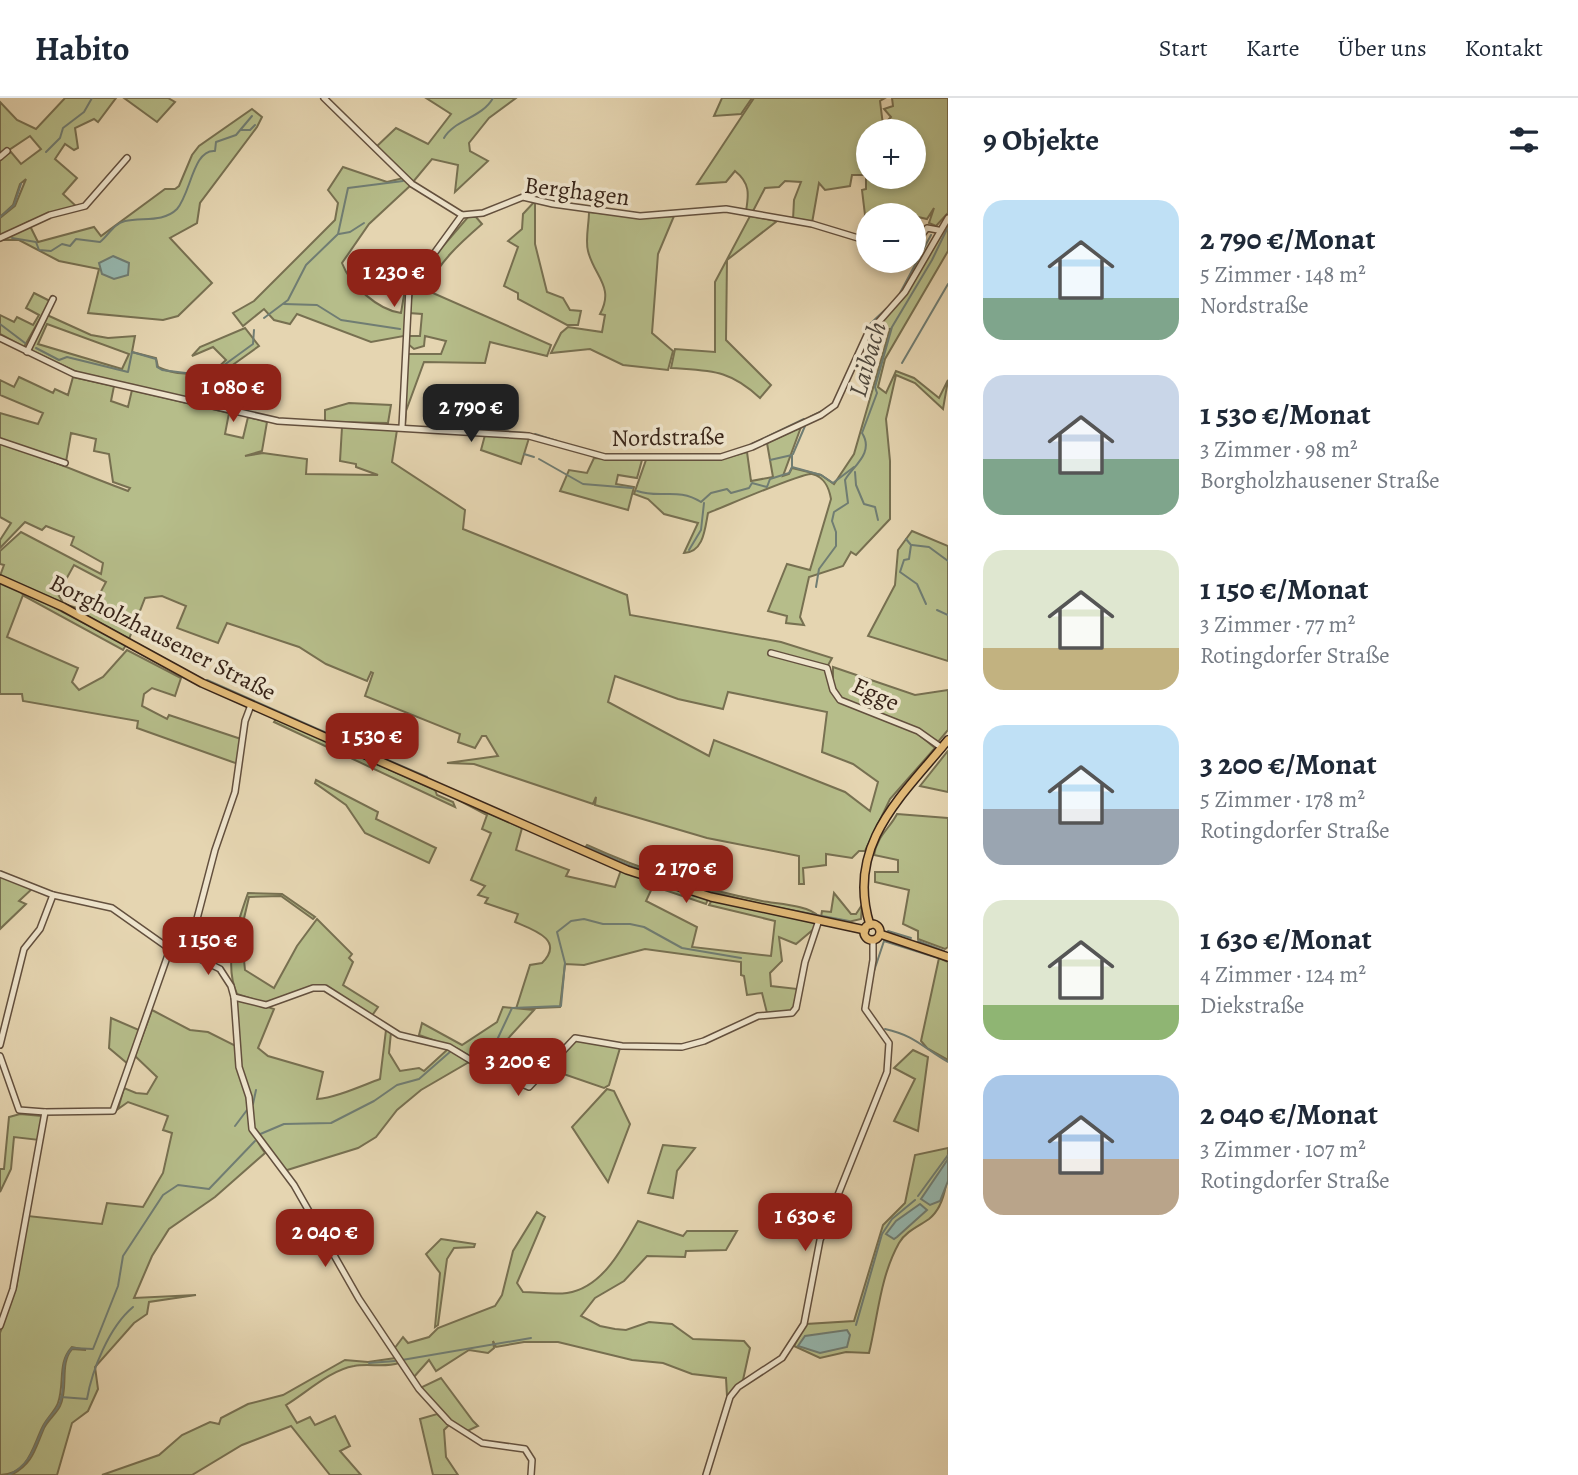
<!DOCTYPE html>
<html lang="de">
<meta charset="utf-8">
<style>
body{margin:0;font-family:Alegreya,serif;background:#f6f6f7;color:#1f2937;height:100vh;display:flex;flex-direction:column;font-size:26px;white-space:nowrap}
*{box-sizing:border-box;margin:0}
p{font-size:23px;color:#747a83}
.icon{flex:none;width:38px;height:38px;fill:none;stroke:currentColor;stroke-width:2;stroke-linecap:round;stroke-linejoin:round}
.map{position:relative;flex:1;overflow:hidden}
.side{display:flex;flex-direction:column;background:#fff;width:630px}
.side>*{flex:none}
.fabs{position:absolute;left:856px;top:21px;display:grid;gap:14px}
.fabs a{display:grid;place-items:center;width:70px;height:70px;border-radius:50%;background:#fff;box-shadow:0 4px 10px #0003;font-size:35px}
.price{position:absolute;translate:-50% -60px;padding:0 16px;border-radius:14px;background:#8f2418;color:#fff;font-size:23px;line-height:46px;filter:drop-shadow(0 2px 4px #0008)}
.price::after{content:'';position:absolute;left:50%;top:42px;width:21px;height:16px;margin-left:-10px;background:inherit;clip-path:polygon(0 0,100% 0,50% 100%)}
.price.active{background:#222;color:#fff}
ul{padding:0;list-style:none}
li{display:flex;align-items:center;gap:21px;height:175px;padding:0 35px}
li span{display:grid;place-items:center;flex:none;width:196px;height:140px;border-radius:21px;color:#555}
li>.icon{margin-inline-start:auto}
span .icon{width:84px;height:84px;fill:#fffc;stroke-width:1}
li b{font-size:30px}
h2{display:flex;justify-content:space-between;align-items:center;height:84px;padding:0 35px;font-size:30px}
header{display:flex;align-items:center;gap:42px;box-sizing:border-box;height:98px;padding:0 35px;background:#fff;border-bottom:2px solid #e0e1e3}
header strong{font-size:33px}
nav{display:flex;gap:38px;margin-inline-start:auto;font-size:24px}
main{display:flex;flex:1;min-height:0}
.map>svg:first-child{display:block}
.green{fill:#b6bd8a;stroke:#777051;stroke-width:2;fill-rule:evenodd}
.water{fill:#96b8b0;stroke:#707d73;stroke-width:2}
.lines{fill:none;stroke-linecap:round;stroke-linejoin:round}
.stream{stroke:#707d73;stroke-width:2}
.minor-casing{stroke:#63503e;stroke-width:8}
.major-casing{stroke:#382418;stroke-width:10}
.minor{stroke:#eee4cc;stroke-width:5}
.major{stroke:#e2ba78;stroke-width:7}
.labels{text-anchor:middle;stroke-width:7;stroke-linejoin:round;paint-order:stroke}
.street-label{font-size:24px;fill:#382418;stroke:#eee4cc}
.water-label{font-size:26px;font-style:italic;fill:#50493e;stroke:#eee4cc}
</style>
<header>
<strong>Habito</strong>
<nav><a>Start</a><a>Karte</a><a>Über uns</a><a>Kontakt</a></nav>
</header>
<main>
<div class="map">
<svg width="948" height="1377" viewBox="0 0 948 1377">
<rect width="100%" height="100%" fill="#e5d5b1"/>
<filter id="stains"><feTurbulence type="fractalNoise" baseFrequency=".00286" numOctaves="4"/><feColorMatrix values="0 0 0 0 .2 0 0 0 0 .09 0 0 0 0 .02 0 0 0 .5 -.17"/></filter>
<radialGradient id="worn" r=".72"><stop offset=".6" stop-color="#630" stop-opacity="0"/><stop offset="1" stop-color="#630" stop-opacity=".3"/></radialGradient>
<g class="green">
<path d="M65,0H116L98,24L94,21L75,30L78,50L74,52L65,46L55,61L77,80L63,96L77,109L28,124L0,139V120L15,108L26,81L20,86L13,107L0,119V60L11,54L21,66L41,51L30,38L0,58V4L17,22L36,31Z"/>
<path d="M124,0H168L175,4L157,24Z"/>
<path d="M426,0H516L489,20L469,45L470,53L488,63L455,94L458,67L432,61L413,84L376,49L396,30L428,46L451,16Z"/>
<path d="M722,0H752L741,16L714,18Z"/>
<path d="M754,0H885L880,3L883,27L891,19L884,11L893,8L892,0H948V115L936,128L929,125L934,110L927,121L918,119L914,140V117H868V141L860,138L865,117L862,92L866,91V77H852L850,88L825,92L819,85L812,125L793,122L794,102L801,84L785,83L779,89L765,90L752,115L746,113C749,96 750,85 735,73L726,84L697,86ZM868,33H914V79H868Z"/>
<path d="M252,11L262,19L257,29L200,105L197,125L170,140L212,185L178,218L163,222L88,215L99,171L59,163L19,142H0L29,126L38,144L94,129L101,138L165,91H175L179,88L192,57L199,48Z"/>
<path d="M343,69L387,84L403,80L411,87L369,126L342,165C350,187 378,212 401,215L404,197L411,181L404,238L371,244L297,216L290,226L274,222L264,211L243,228L233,215L254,203L335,122L338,105L328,92Z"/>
<path d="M535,103V146L547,194L563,200L570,212L581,213L578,227H567L518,201V195L504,188L518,149L508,143L522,131L523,116Z"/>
<path d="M589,114L640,119L674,118L658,156L652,235L673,253L668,272L623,267L590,251L551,255L561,235L568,229L602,234L605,217L600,216C615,189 594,178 588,153C585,142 589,126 589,114Z"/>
<path d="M750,118L777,123L727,162L726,242L771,287L760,300C729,271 711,273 671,270L675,251L715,254V184Z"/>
<path d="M468,119H476L482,126C459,146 439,164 426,192L551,247L547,258L490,244L485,265L424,264L406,313L405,326L407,256H441L446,243L425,238L424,248L414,251L408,246V238H420L422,216L409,215L414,182Z"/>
<path d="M945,128L948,129V153L885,261L878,289L886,295L896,273L914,280L939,300L948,282L943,311L915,285L896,277L886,321L890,363V421L856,457L851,454L843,468L809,479L800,519L804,527L786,525L787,518L768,513L787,466L810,472L831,401C829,390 825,379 812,376C803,374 724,409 708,415C705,430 704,454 684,455L698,425L664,416L648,401L634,396L646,362L721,361L747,354L751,383L773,379L767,345L801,329L783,378L789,376L792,370L821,377L834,386L854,356L890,231L873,233L907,195Z"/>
<path d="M34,195L50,203L24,249L0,236V217L14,224L17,219L33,227L39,217L26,210Z"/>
<path d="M47,217L91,237L108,240L135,238L132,254L156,260L158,269C174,277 196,277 213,274L226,262L213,249L192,258L200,249L245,230L259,248L220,276L256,295L246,314L79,275L32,253L31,249ZM47,226L129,256L122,271L38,246Z"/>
<path d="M19,279L53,295L55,291L68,297L73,279L114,288L111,303L128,309L132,292L229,315L225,336L243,340L248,319L267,324L262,353L245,358L263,355L307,361L306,376L378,377L356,369V366L340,363L342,329L397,332L392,364L465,412L463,431L627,497L630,517L781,544L832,560L826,571L830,591L840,603L917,635L935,650L890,701L865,753H859L852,760L826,756V767L803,770L804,786H799V758L707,740L595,707L596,699L593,706L474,666L447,665L498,658L486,638H482L475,650L458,644L460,636L365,598L373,575L371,574L367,583L326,566L299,549L227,525L218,545L177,530L186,508L162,498L145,500L129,541L67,507L90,514L106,484L74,467L58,496L63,505L0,478L4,467L0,466V453L21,434L101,476L103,465L71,447L74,439L46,428L42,432L25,424L0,450V442L11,425L0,419V345C44,359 85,377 128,393L130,390L113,384L109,356L94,353L96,341L71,335L66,364L0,342V315L38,326L43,315L0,297V282L14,289ZM615,578L678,601L723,611L728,594L827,614L822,654L853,666L878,684L870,713L845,694L714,642L709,658L608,604Z"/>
<path d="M349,305L391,307L388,325L325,324V312Z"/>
<path d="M485,337L529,340L521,366L481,352Z"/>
<path d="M594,360L642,362L637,380L618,377L616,386L634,389L628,412L560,393L569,372L587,375Z"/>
<path d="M912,433L948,448V563L868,538L895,487L898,452Z"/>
<path d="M0,485L20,492L23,497L7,539L78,570L72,584L79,592L103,579L127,552L181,580L175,598L152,590L144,596L142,608L167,621L169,617L241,641L238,666L137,630L138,623L23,603L22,596H0Z"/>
<path d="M25,494L126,547L123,552L24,498Z"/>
<path d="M833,569L915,597L948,592V632L938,644L918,632L842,601L833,587Z"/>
<path d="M276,621L435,692L437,697L453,704L455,709L274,624Z"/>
<path d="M948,653V694L920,688L947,654Z"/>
<path d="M316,682L378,714L376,721L436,750L429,765L365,735L346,707L315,685Z"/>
<path d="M449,697L522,730L516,752L569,772L566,778L615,789L621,772L708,801L706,806L653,788L646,803L697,829L692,849L771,858L775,823L709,807L712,802L816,825L815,830L796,846L779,839L782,863L770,875L771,888L798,891L793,913L767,915L762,895L747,897L744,878L741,877V864L645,851L584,867L565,866L560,909L516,911L530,867L542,865C565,842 534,832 515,824L518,816L485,805L488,800L478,797L485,788L471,782L491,735L482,731L487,717Z"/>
<path d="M897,716L948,720V849L945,851L918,841V833L903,826L909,792L875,784V774H898V762L874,757C877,738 890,730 897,716Z"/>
<path d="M587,747C644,773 700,791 762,803C777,806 809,807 818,818C737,803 662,783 585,750Z"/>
<path d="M0,778L33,790L19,803L26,806L0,831Z"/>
<path d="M248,795L282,796L315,819L313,821L281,798L249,799L241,833L245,872L274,890L297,848L317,821L352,856L349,860L353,864L343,887L378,909L371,919L325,888H313L265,905L237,896C223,865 237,826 248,795Z"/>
<path d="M834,795L851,816H856L862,807L861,821L848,824L821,819L822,813L831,814Z"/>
<path d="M939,860L948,864V962L927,950L921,943Z"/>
<path d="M243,901L274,911L258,950L268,958L323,974L317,1001C335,1000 361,988 380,981L386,932L391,934L389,955L400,973L419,970L424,973L448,951L469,964L421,992L397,1012L376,1039L358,1050L284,1073C275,1059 258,1043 253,1028C242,994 235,937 236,902Z"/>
<path d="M503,909L534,912L494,956L488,969L458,951L419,937L422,925L462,947L497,924Z"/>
<path d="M152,912L190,932L208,934L236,948C236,971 244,982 247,1003C252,1027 250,1034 265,1055L215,1099L169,1131L152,1158L134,1200L196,1197L149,1204L147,1216L134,1225L95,1269L98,1291L88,1313L72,1325L57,1377H11C33,1366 35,1351 44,1330C48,1322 56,1316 60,1308C69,1290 59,1266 72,1251L86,1252L72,1249C57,1265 65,1285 58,1305C55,1313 47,1320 43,1328C33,1347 29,1377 0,1377V1235L16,1190L28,1118L102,1126L107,1105L143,1109L163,1075L172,1035L163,1032L168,1018L128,1004L118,1011L124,990L136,995L147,996L157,979L135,958Z"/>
<path d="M111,920L139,932L128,966L109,950Z"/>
<path d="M575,942L620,950L609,987L604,990L549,971Z"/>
<path d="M913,952L928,959L918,1033L894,1023L915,981L894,970Z"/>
<path d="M607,991L614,993L630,1026L608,1084L572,1029Z"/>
<path d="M20,1016L42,1018L39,1042L14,1039L11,1071L0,1094V1071H4L9,1019Z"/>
<path d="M663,1047L695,1050L677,1073L673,1100L648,1095Z"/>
<path d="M948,1050C948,1073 948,1106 929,1121C919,1128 906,1133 899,1145C880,1179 878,1218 869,1255L846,1254L820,1260L794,1248L806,1226L854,1223L883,1127L905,1105L915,1057Z"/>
<path d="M537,1114L545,1119L517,1185L523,1194C537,1194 553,1197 567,1195C602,1190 622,1151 638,1123L683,1138L687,1133H737L726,1152L686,1153L685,1159L647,1158L624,1183L595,1200L581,1218L600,1228L615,1231L626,1232L649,1224L672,1226L693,1241L744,1243L750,1250L743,1282L727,1298L726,1280L692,1276L663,1265L632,1262L558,1244H524L496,1249L493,1243L494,1250L488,1255L469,1252L436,1273L429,1262L413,1280L394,1251L403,1239L408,1245L429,1239L438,1230L495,1208L502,1197L513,1153Z"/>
<path d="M441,1141L475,1146L474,1149L454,1150L447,1161L438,1227L435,1229L440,1175L426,1156Z"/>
<path d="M395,1260L399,1265C384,1270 369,1265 354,1268C330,1272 306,1295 286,1307L297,1325L310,1319L315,1327L335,1318L350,1348L340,1353L361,1377H330L291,1328L242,1347L192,1377H102L159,1357L182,1337L210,1324L219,1326L221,1320L248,1306L283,1297L345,1262L368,1264Z"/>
<path d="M441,1280L473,1323L478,1328L465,1334L450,1323L420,1290Z"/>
<path d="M437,1316L449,1327L444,1332L446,1359L458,1377H433L420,1321Z"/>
</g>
<g class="water">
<path d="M113,158L129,165L128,177L114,181L102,176L99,165Z"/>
<path d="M948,1061V1083L940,1103L930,1107L921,1101Z"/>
<path d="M920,1106L927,1112L897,1139L894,1141L886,1136L896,1123Z"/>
<path d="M847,1232L850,1237L847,1249L820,1255L798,1248L805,1238Z"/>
</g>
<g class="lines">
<g class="stream">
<path d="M241,32H250L255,27"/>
<path d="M444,40C454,22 482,20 493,0"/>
<path d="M46,54L60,40L63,30L84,14L92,0"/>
<path d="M0,119L14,107L21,86"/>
<path d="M339,136L350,134L364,125"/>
<path d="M12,140L36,144L39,152L51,153L62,146L70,148L76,141L100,144C109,137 113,126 125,123C142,119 163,125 177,111C191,95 193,51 215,53L216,44L236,37L252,18"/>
<path d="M900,195L931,137"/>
<path d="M284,206L317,207L341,222L400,231"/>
<path d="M264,220L288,202L306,167L338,136L348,90L403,83"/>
<path d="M0,226L25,245"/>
<path d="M36,250L59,262L67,259L128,274L132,254L156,261L157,269L162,272L209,278L253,246L254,232"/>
<path d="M857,253L870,226L887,210"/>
<path d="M902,265L948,186"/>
<path d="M810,319L824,312"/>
<path d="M498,333L527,335"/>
<path d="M535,336L557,343"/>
<path d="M750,347L804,321"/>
<path d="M524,356L534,359"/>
<path d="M603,356H622"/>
<path d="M793,356L805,328"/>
<path d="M539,361L583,386L632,390"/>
<path d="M770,362L792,357V368"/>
<path d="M855,374L856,387L864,406L875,409L878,422"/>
<path d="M637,393C660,401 678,389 701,404L711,395L727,391L731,395L749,390L752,385L767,389L770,381L789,375L792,369L821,377L833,385L854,369"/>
<path d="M906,441L911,447L909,461L904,462L900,474L917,486L926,506"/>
<path d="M912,447L929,449L948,463"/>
<path d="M689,452L701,432L704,405"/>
<path d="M816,489L819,471L836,448V434L832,423L834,414L848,405L845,382C852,369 875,355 862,335L877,295L875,289L892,229L932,162L947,131"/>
<path d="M937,512L948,517"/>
<path d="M207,582L347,644"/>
<path d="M351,646L427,679"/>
<path d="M587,749L647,775"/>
<path d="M703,793L735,800"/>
<path d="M764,807L849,823"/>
<path d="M888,833L911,840"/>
<path d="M918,843L944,853"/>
<path d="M873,876L884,843L938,860"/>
<path d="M885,931C916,938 922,949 948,964"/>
<path d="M497,942L512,910L561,908L565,865L557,834L571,823L584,821L603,826H630L644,829L682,850L741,860"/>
<path d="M484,968L494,948"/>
<path d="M253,1006L256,992"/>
<path d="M235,1028L247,1012"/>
<path d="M258,1037L284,1026L331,1025L374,1003L397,987L419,981L451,953"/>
<path d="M918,1098L948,1057"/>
<path d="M856,1227L882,1136L892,1121L915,1102"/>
<path d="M402,1262L531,1240"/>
<path d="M369,1265L395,1263"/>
<path d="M61,1299L87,1301C92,1272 109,1229 133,1209"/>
<path d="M9,1377C31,1365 33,1352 43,1330C46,1321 55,1315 59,1307C68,1288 57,1266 72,1250L93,1251L118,1188L123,1158L163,1097L178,1087L209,1091L255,1043"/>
</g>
<g class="minor-casing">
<g id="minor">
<path d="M324,0L412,86L462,117L483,115L523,99L553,106L640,118L726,111L812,126L868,143"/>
<path d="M0,59L7,53"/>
<path d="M0,140L50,117L85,108L127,60"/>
<path d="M914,147L927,130L938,132"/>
<path d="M0,240L74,276L278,323L529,338L605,359H721L752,349L821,317L835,307L867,237L905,194L948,120"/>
<path d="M27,254L53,201"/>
<path d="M402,329L409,190L462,117"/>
<path d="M0,343L65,365"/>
<path d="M771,555L827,570L833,592L840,602L918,633L942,650"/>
<path d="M0,776L53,797L112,810L170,851L188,855L220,871L231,888L234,899L239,969L249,999L252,1031L294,1087L359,1201L419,1291L449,1324L482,1345L525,1351L532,1362L531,1377"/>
<path d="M188,855L215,752L235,694L245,623L251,607"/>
<path d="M234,899L266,907L313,890H325L399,937L449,949L482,969L529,989L575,940L622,948L682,949L704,943L758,918L792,915L796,910L805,864L819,822"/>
<path d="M0,947L24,851L40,831L53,797"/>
<path d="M0,958L19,1012L45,1014"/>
<path d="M0,1228L13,1191L45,1014L113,1013L170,851"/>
<path d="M706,1377L730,1299L738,1289L782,1260L804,1226L820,1142L887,974L889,945L865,911L873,862V842"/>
</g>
</g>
<g class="major-casing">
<g id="major">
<path d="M0,481L63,509L202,585L627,772L711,799L865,832"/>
<circle cx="872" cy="834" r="8"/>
<path d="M870,827C845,747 902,698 948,642"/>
<path d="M880,836L948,859"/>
</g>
</g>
<use href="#minor" class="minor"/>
<use href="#major" class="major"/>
</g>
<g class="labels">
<g class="street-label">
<text transform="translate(577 93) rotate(7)" y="8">Berghagen</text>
<text transform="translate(668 339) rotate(-1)" y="8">Nordstraße</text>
<text transform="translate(163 539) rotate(27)" y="8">Borgholzhausener Straße</text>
<text transform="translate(876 596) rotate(25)" y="8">Egge</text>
</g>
<g class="water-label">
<text transform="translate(867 261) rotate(-74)" y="9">Laibach</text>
</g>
</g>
<rect width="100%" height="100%" filter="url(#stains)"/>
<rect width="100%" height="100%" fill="url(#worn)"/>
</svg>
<div class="fabs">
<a>+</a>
<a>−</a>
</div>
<b class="price" style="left:394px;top:211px">1 230 €</b>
<b class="price" style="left:233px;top:326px">1 080 €</b>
<b class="price active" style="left:471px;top:346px">2 790 €</b>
<b class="price" style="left:372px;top:675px">1 530 €</b>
<b class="price" style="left:686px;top:807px">2 170 €</b>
<b class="price" style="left:208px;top:879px">1 150 €</b>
<b class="price" style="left:518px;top:1000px">3 200 €</b>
<b class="price" style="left:805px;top:1155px">1 630 €</b>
<b class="price" style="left:325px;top:1171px">2 040 €</b>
</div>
<section class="side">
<h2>9 Objekte<svg class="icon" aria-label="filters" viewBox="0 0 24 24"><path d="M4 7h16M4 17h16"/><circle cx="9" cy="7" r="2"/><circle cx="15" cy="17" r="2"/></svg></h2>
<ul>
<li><span style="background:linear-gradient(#bfe0f5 70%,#7fa58c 0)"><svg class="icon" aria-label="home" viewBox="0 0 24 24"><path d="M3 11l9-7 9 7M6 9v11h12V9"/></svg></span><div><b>2 790 €/Monat</b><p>5 Zimmer · 148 m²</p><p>Nordstraße</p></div></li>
<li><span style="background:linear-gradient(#c9d6e8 60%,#7fa58c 0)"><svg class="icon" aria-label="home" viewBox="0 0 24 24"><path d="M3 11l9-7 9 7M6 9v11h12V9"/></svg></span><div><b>1 530 €/Monat</b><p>3 Zimmer · 98 m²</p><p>Borgholzhausener Straße</p></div></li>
<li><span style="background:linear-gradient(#dfe7d0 70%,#c2b280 0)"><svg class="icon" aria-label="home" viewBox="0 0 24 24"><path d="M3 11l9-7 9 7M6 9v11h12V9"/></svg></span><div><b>1 150 €/Monat</b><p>3 Zimmer · 77 m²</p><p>Rotingdorfer Straße</p></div></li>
<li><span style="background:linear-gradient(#bfe0f5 60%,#9aa5b1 0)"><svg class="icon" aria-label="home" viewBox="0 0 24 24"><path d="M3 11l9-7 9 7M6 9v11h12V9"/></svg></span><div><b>3 200 €/Monat</b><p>5 Zimmer · 178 m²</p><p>Rotingdorfer Straße</p></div></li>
<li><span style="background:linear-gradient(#dfe7d0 75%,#8fb573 0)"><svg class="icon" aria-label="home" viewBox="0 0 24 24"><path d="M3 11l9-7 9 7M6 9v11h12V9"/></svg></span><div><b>1 630 €/Monat</b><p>4 Zimmer · 124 m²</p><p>Diekstraße</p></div></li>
<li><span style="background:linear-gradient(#a9c7e8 60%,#b9a48a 0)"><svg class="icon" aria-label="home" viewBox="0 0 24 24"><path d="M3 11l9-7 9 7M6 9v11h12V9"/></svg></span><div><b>2 040 €/Monat</b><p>3 Zimmer · 107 m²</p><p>Rotingdorfer Straße</p></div></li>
</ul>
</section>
</main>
